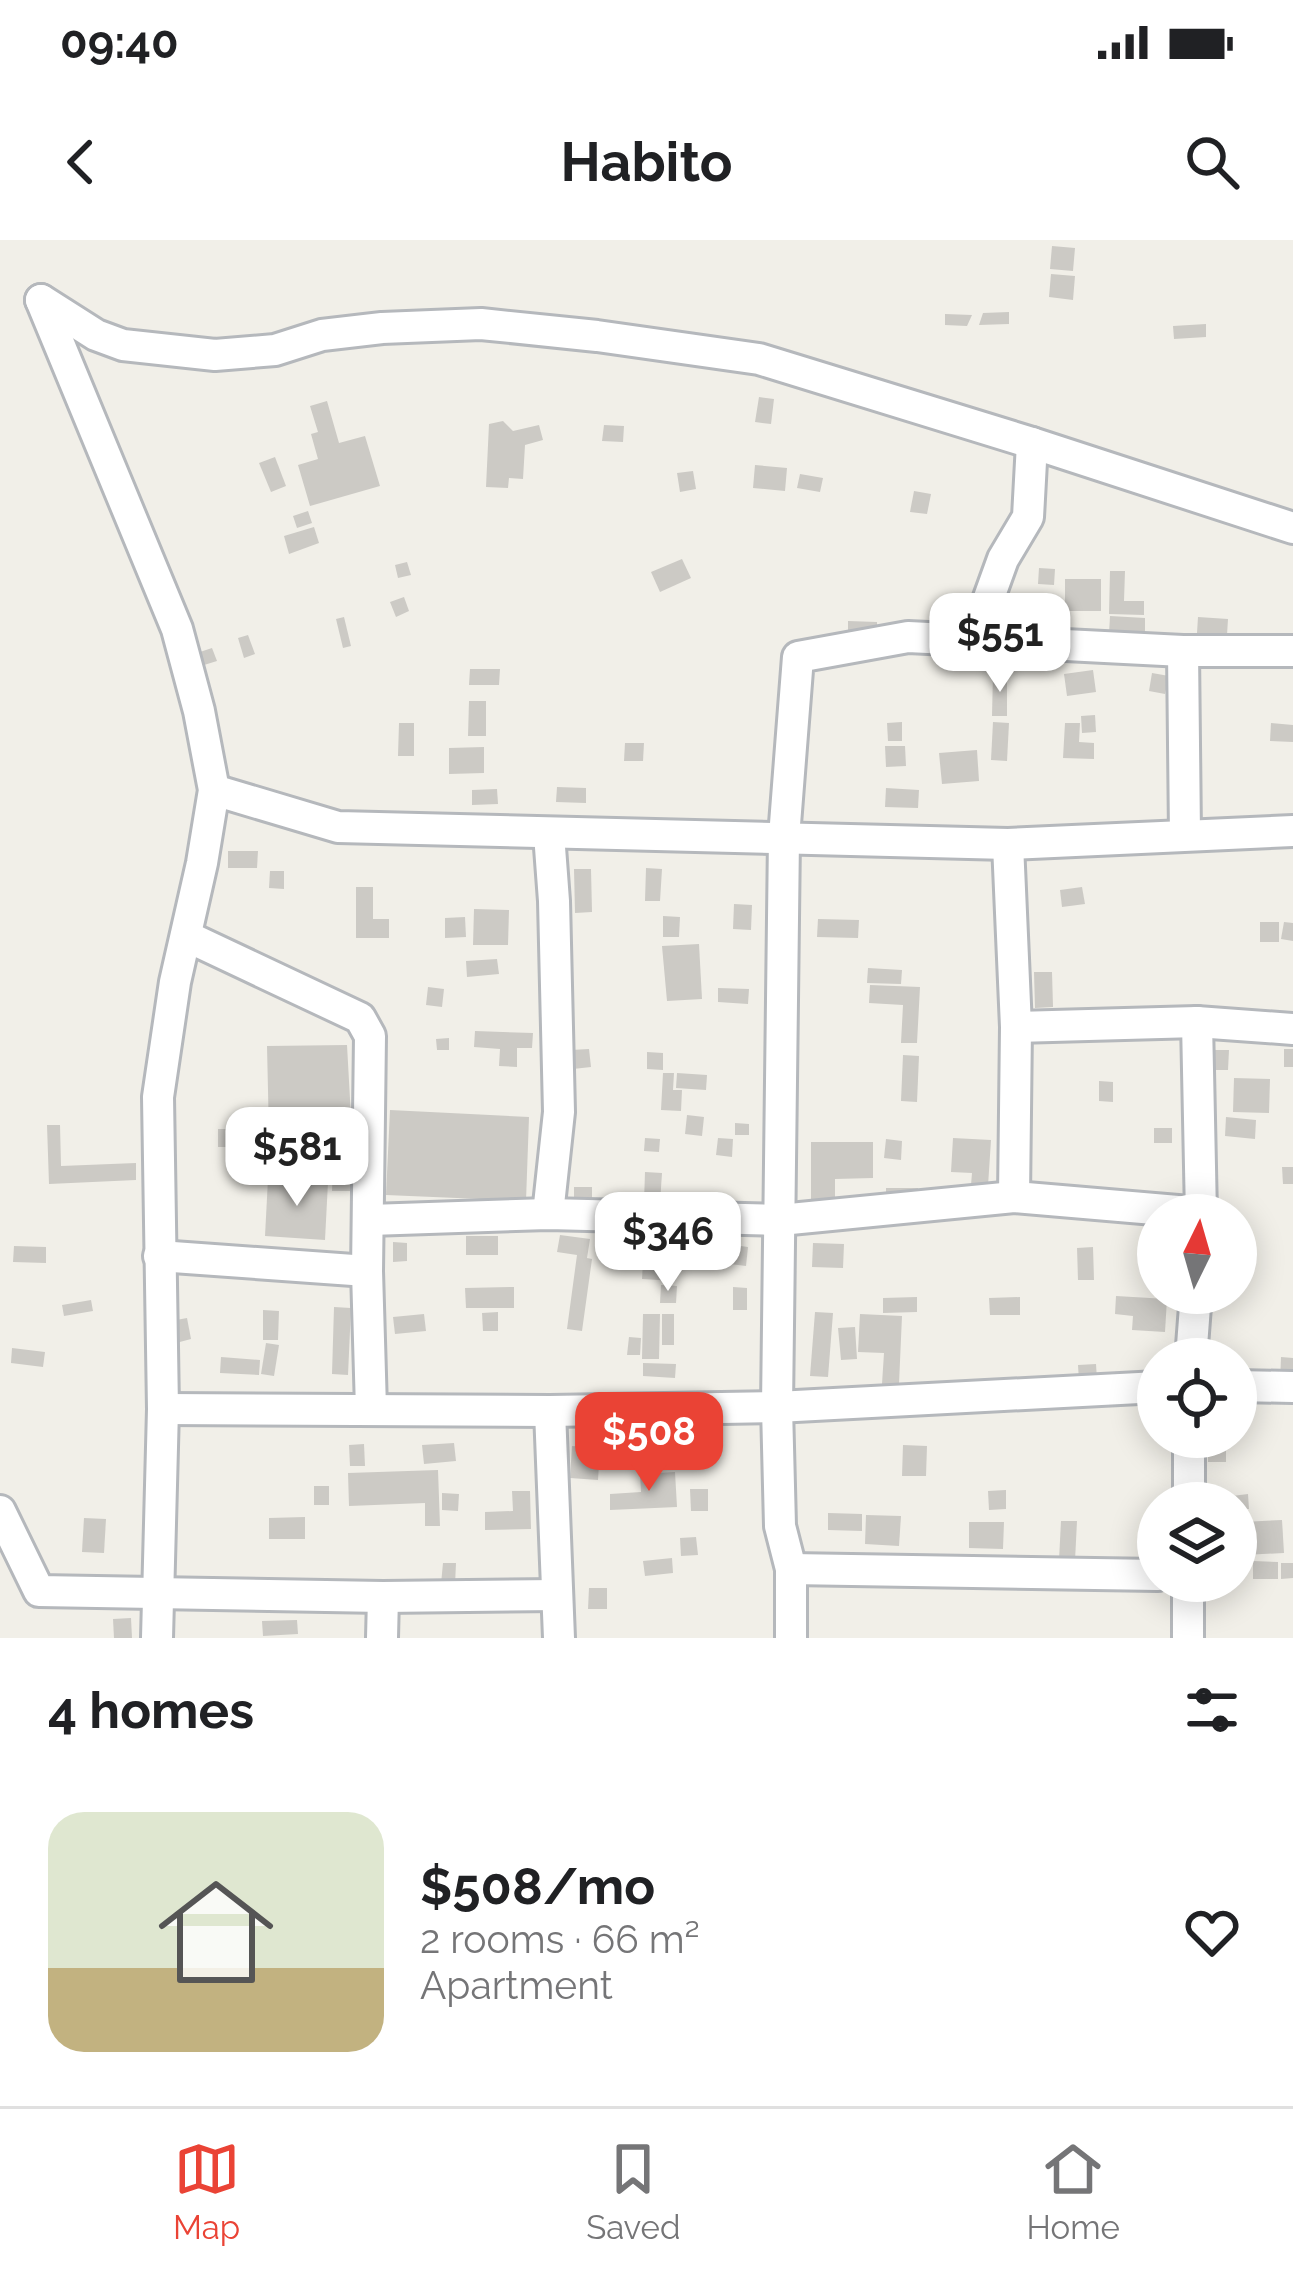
<!DOCTYPE html>
<meta charset="utf-8">
<style>
body{margin:0;font-family:Raleway,sans-serif;background:#f6f6f6;color:#202124;height:100vh;display:flex;flex-direction:column;font-size:45px;white-space:nowrap}
*{box-sizing:border-box;margin:0}
p{font-size:39px;color:#757577}
.icon{flex:none;width:66px;height:66px;fill:none;stroke:currentColor;stroke-width:2;stroke-linecap:round;stroke-linejoin:round}
.map{position:relative;height:1398px;overflow:hidden}
.drawer{display:flex;flex-direction:column;background:#fff;flex:1}
.drawer>*{flex:none}
.needle{width:78px;rotate:5deg}
.tools{position:absolute;left:1137px;top:954px;display:grid;gap:24px}
.tools a{display:grid;place-items:center;width:120px;height:120px;border-radius:50%;background:#fff;box-shadow:0 6px 30px #0003;font-size:60px}
.price{position:absolute;translate:-50% -102px;padding:0 27px;border-radius:24px;background:#fff;color:#222;font-size:39px;line-height:78px;filter:drop-shadow(0 3px 6px #0008)}
.price::after{content:'';position:absolute;left:50%;top:72px;width:36px;height:27px;margin-left:-18px;background:inherit;clip-path:polygon(0 0,100% 0,50% 100%)}
.price.current{background:#ea4335;color:#fff}
ul{padding:0;list-style:none}
li{display:flex;align-items:center;gap:36px;height:300px;padding:0 48px}
li+li{border-top:3px solid #e0e0e0}
li span{display:grid;place-items:center;flex:none;width:336px;height:240px;border-radius:36px;color:#555}
li>.icon{margin-inline-start:auto}
span .icon{width:144px;height:144px;fill:#fffc;stroke-width:1}
li b{font-size:51px}
h2{display:flex;justify-content:space-between;align-items:center;height:144px;padding:0 48px;font-size:51px}
.status{display:flex;justify-content:space-between;align-items:center;height:84px;padding:0 60px;background:#fff;direction:ltr}
.status svg{height:33px;fill:currentColor}
header{display:flex;justify-content:space-between;align-items:center;height:156px;padding:0 48px;background:#fff;font-size:54px;font-weight:700}
.dock{display:flex;justify-content:space-around;align-items:center;height:168px;border-top:3px solid #e0e0e0;background:#fff;font-size:33px;color:#757577}
.dock a{display:grid;justify-items:center;gap:6px}
.dock .current{color:#ea4335}
.map>svg:first-child{display:block}
.building{fill:#cccac5}
.lines{fill:none;stroke-linecap:round;stroke-linejoin:round}
.minor-casing{stroke:#b5b8bc;stroke-width:36}
.minor{stroke:#fff;stroke-width:30}
</style>
<div class="status"><b>09:40</b><svg viewBox="0 0 49 12"><path d="M0 12V9h3v3zM5 12V6h3v6zM10 12V3h3v9zM15 12V0h3v12zM26 1h20v11H26zM47 4h2v5h-2z"/></svg></div>
<header><svg class="icon" aria-label="back" viewBox="0 0 24 24"><path d="M15 5l-7 7 7 7"/></svg>Habito<svg class="icon" aria-label="search" viewBox="0 0 24 24"><circle cx="10" cy="10" r="6"/><path d="M15 15l6 6"/></svg></header>
<div class="map">
<svg width="1293" height="1398" viewBox="0 0 1293 1398">
<rect width="100%" height="100%" fill="#f1efe8"/>
<g class="building">
<path d="M1052,6L1075,8L1073,31L1050,29Z"/>
<path d="M1051,34L1075,36L1073,60L1049,57Z"/>
<path d="M1009,72V84L979,85L983,73Z"/>
<path d="M945,74L972,75L967,86L945,85Z"/>
<path d="M1206,84V97L1174,99L1173,86Z"/>
<path d="M759,157L774,159L771,184L755,182Z"/>
<path d="M327,161L339,203L365,196L380,246L310,266L298,225L318,219L311,194L318,192L310,166Z"/>
<path d="M503,181L513,191L539,185L543,200L525,205L523,239L509,238L508,248L486,247L489,184Z"/>
<path d="M604,185L624,186L623,202L602,201Z"/>
<path d="M275,217L286,246L271,252L259,223Z"/>
<path d="M755,225L787,228L785,251L753,248Z"/>
<path d="M693,231L696,249L680,252L677,233Z"/>
<path d="M800,234L823,238L820,252L797,248Z"/>
<path d="M914,251L931,254L927,274L910,272Z"/>
<path d="M308,271L312,283L297,288L293,276Z"/>
<path d="M314,287L319,303L289,314L284,296Z"/>
<path d="M682,319L691,338L660,352L651,332Z"/>
<path d="M407,322L411,335L398,338L395,325Z"/>
<path d="M1039,328L1055,329L1054,345L1038,344Z"/>
<path d="M1110,331H1125L1124,361H1144V375L1109,374Z"/>
<rect x="1065" y="339" width="36" height="32"/>
<path d="M404,357L409,371L396,377L390,362Z"/>
<path d="M1110,376L1145,378V395L1109,394Z"/>
<path d="M344,377L351,406L343,408L336,379Z"/>
<path d="M1198,377L1228,379L1227,395L1197,393Z"/>
<path d="M848,381L877,382V397H848Z"/>
<path d="M248,395L255,414L244,418L238,398Z"/>
<path d="M212,408L217,421L204,425L200,412Z"/>
<path d="M470,429H500L499,445H469Z"/>
<path d="M1093,430L1096,452L1067,456L1064,434Z"/>
<path d="M993,433L1007,434V476H992Z"/>
<path d="M1152,433L1169,436L1165,454L1149,451Z"/>
<path d="M469,461H486V496H468Z"/>
<path d="M1095,475L1096,492L1082,493L1081,476Z"/>
<path d="M902,482V501H888L887,483Z"/>
<path d="M993,482L1009,483L1007,521L991,520Z"/>
<path d="M399,483H414V516H398Z"/>
<path d="M1065,483H1080L1079,502L1094,503V519L1063,518Z"/>
<path d="M1271,483L1293,485V502L1270,501Z"/>
<path d="M625,503H644L643,521H624Z"/>
<path d="M885,506H905L906,526L886,527Z"/>
<path d="M484,507V533L449,534V508Z"/>
<path d="M977,510L979,541L942,544L939,513Z"/>
<path d="M557,547L586,548V563L556,562Z"/>
<path d="M886,548L919,550L918,568L885,567Z"/>
<path d="M497,549L498,564L472,565V550Z"/>
<path d="M228,611H258L257,628H228Z"/>
<path d="M646,628L662,629L660,661H645Z"/>
<path d="M574,629H591L592,672L575,673Z"/>
<path d="M270,631H284V649L269,648Z"/>
<path d="M356,647H373V679H389V698H356Z"/>
<path d="M1082,647L1085,664L1062,667L1060,650Z"/>
<path d="M734,664L752,665L751,690L733,689Z"/>
<path d="M474,669L509,670L508,705H473Z"/>
<path d="M663,676L680,677L679,697H663Z"/>
<path d="M465,677L466,697L445,698V678Z"/>
<path d="M818,679L859,680L858,698L817,697Z"/>
<rect x="1260" y="682" width="19" height="20"/>
<path d="M1284,682L1293,683V701L1281,699Z"/>
<path d="M699,704L702,759L667,761L662,706Z"/>
<path d="M497,719L499,734L467,737L466,721Z"/>
<path d="M868,728L902,730L901,744L867,743Z"/>
<path d="M1034,732H1052L1053,767L1035,768Z"/>
<path d="M870,745L920,747L917,803H901L903,765L869,763Z"/>
<path d="M428,747L444,749L442,767L426,765Z"/>
<path d="M718,748L749,749L748,764L718,762Z"/>
<path d="M475,791L533,793L532,808H517V827L499,826L500,809L474,807Z"/>
<path d="M449,798V810H437L436,799Z"/>
<path d="M347,805L352,895H322L319,915L304,914L306,895H269L267,806Z"/>
<path d="M589,809L591,827L573,829L571,810Z"/>
<rect x="1284" y="809" width="9" height="18"/>
<path d="M1212,810H1229L1228,830H1212Z"/>
<path d="M647,812L663,813V830L647,829Z"/>
<path d="M903,815L919,816L917,862L901,861Z"/>
<path d="M663,833H674L673,850H682L681,871L661,870Z"/>
<path d="M677,833L707,835L706,850L676,848Z"/>
<path d="M1234,838L1270,839L1269,873L1233,872Z"/>
<path d="M1099,841L1113,842V862L1099,861Z"/>
<path d="M390,870L529,877L526,961L386,955Z"/>
<path d="M687,875L704,877L702,896L685,894Z"/>
<path d="M1226,877L1256,880L1255,899L1225,896Z"/>
<path d="M735,883L749,884V895H735Z"/>
<path d="M47,885H60L61,926L136,923V940L49,944Z"/>
<rect x="1154" y="888" width="18" height="15"/>
<path d="M218,889H234L233,907H218Z"/>
<path d="M645,898L660,899L659,912L644,911Z"/>
<path d="M718,898L733,899L732,917L716,915Z"/>
<path d="M953,898L991,900L988,946L971,945L972,933L951,932Z"/>
<path d="M886,899L902,901L901,920L884,918Z"/>
<path d="M811,902H873V938L835,939V964H811Z"/>
<path d="M265,921V932H239V922Z"/>
<path d="M1282,927H1293V944H1283Z"/>
<path d="M333,928H352L351,951H332Z"/>
<path d="M645,932L662,933L660,963L644,962Z"/>
<path d="M268,939L328,942L325,1000L265,996Z"/>
<rect x="574" y="947" width="18" height="18"/>
<path d="M886,948H918V967L886,966Z"/>
<path d="M560,995L590,999L587,1018L592,1019L582,1091L567,1089L577,1015L557,1012Z"/>
<rect x="466" y="996" width="32" height="19"/>
<path d="M393,1002L407,1003V1021L393,1022Z"/>
<path d="M813,1003L844,1004L843,1028L812,1027Z"/>
<path d="M644,1004L678,1005L675,1041L642,1039Z"/>
<path d="M733,1005L748,1007L746,1026L730,1024Z"/>
<path d="M14,1006L46,1007V1023L13,1022Z"/>
<path d="M1093,1007L1094,1040H1078L1077,1008Z"/>
<path d="M661,1045L677,1046L676,1063H660Z"/>
<path d="M514,1047V1068H466L465,1048Z"/>
<path d="M733,1047L747,1048V1070H733Z"/>
<path d="M1116,1056L1167,1059L1165,1092L1132,1090L1133,1076L1115,1074Z"/>
<path d="M917,1057V1072L883,1073V1058Z"/>
<path d="M1020,1057V1075H990L989,1058Z"/>
<path d="M91,1060L93,1071L64,1076L62,1065Z"/>
<path d="M334,1067L351,1068L348,1135L332,1134Z"/>
<path d="M263,1070L279,1071L278,1100H263Z"/>
<path d="M498,1072V1091H483L482,1073Z"/>
<path d="M815,1072L833,1073L828,1137L810,1136Z"/>
<path d="M424,1074L426,1091L395,1094L393,1077Z"/>
<path d="M643,1074H660L659,1119H642Z"/>
<rect x="662" y="1074" width="12" height="31"/>
<path d="M860,1074L902,1076L899,1144H882L884,1113L858,1112Z"/>
<path d="M187,1078L191,1099L176,1103L171,1081Z"/>
<path d="M855,1087L857,1119L841,1120L838,1088Z"/>
<path d="M629,1097L641,1098L640,1115H627Z"/>
<path d="M266,1103L279,1105L274,1136L261,1134Z"/>
<path d="M12,1108L45,1112L43,1127L11,1123Z"/>
<path d="M221,1117L260,1120L259,1135L220,1133Z"/>
<path d="M1281,1117L1293,1118V1144H1280Z"/>
<path d="M643,1123L676,1124L675,1138L643,1136Z"/>
<path d="M1096,1124L1097,1141L1079,1142L1078,1125Z"/>
<path d="M454,1203L456,1221L424,1224L422,1205Z"/>
<path d="M640,1203L693,1205L692,1228L639,1226Z"/>
<path d="M364,1204L365,1226H350L349,1205Z"/>
<path d="M903,1205L927,1206L926,1236H902Z"/>
<path d="M572,1206L600,1208L598,1240L570,1238Z"/>
<path d="M1226,1207V1222H1208V1208Z"/>
<path d="M438,1230L440,1286H425V1263L349,1266L348,1233Z"/>
<path d="M675,1232L677,1267L610,1270V1254L641,1252L640,1234Z"/>
<rect x="314" y="1246" width="15" height="19"/>
<path d="M690,1249H708V1271H691Z"/>
<path d="M1006,1250V1269L989,1270L988,1251Z"/>
<path d="M512,1251H530L531,1289L485,1290V1272L513,1271Z"/>
<path d="M442,1253L459,1254L458,1271L442,1270Z"/>
<path d="M1248,1254L1249,1269L1236,1270V1263H1208V1259Z"/>
<path d="M828,1273L862,1274V1291L828,1290Z"/>
<path d="M866,1275L901,1276L899,1306L865,1304Z"/>
<path d="M305,1277V1299H269V1278Z"/>
<path d="M84,1278L106,1279L104,1313L82,1312Z"/>
<path d="M1282,1280L1284,1313L1244,1315L1242,1282Z"/>
<path d="M1061,1281H1077L1074,1341L1058,1340Z"/>
<path d="M969,1282H1004L1003,1309L969,1308Z"/>
<path d="M696,1297L698,1315L681,1316L680,1298Z"/>
<path d="M672,1318L673,1333L645,1336L643,1321Z"/>
<path d="M1253,1321L1278,1322V1339H1253Z"/>
<path d="M443,1323H456L455,1345L441,1344Z"/>
<path d="M1281,1323H1293V1338L1281,1339Z"/>
<path d="M589,1348H607V1369H588Z"/>
<path d="M131,1378L132,1398H114L113,1379Z"/>
<path d="M297,1380L298,1394L263,1396L262,1381Z"/>
</g>
<g class="lines">
<g class="minor-casing">
<g id="minor">
<path d="M41,60L177,389L199,471L214,550L202,623L175,742L158,857L163,1169L157,1398"/>
<path d="M41,60L96,95L123,105L215,115L275,110L322,95L382,88L481,84L597,96L759,119L1032,203L1293,288"/>
<path d="M980,400L982,377L1003,319L1028,277L1032,203"/>
<path d="M1183,411L1185,595"/>
<path d="M214,550L338,587L1008,604L1293,591"/>
<path d="M1008,604L1016,787L1014,957"/>
<path d="M186,696L360,778L370,796L367,1031L371,1169"/>
<path d="M1197,782L1201,975"/>
<path d="M1016,787L1197,782L1293,789"/>
<path d="M548,974L559,872L554,661L549,594"/>
<path d="M370,980L548,974L780,980L1014,957L1201,973"/>
<path d="M159,1016L367,1031"/>
<path d="M1191,1119L1196,1053"/>
<path d="M1236,1146L1293,1147"/>
<path d="M163,1169L550,1171L777,1167L1158,1147"/>
<path d="M550,1171L559,1398"/>
<path d="M1189,1263V1197"/>
<path d="M0,1271L39,1351L383,1357L557,1355"/>
<path d="M791,1329L1158,1335"/>
<path d="M382,1398L383,1357"/>
<path d="M791,1398V1329L780,1286L777,1167L784,597L798,417L908,397L1183,411H1293"/>
<path d="M1188,1398V1341"/>
</g>
</g>
<use href="#minor" class="minor"/>
</g>
</svg>
<div class="tools">
<a><svg class="needle" viewBox="-14 -14 28 28"><path d="M0-13l5 13h-10z" fill="#e53935"/><path d="M0 13l5-13h-10z" fill="#757577"/></svg></a>
<a><svg class="icon" aria-label="locate" viewBox="0 0 24 24"><circle cx="12" cy="12" r="6"/><path d="M12 2v4M12 18v4M2 12h4M18 12h4"/></svg></a>
<a><svg class="icon" aria-label="layers" viewBox="0 0 24 24"><path d="M12 4l9 5-9 5-9-5zM3 14l9 5 9-5"/></svg></a>
</div>
<b class="price" style="left:1000px;top:455px">$551</b>
<b class="price" style="left:297px;top:969px">$581</b>
<b class="price" style="left:668px;top:1054px">$346</b>
<b class="price current" style="left:649px;top:1254px">$508</b>
</div>
<section class="drawer">
<h2>4 homes<svg class="icon" aria-label="filters" viewBox="0 0 24 24"><path d="M4 7h16M4 17h16"/><circle cx="9" cy="7" r="2"/><circle cx="15" cy="17" r="2"/></svg></h2>
<ul>
<li><span style="background:linear-gradient(#dfe7d0 65%,#c2b280 0)"><svg class="icon" aria-label="home" viewBox="0 0 24 24"><path d="M3 11l9-7 9 7M6 9v11h12V9"/></svg></span><div><b>$508/mo</b><p>2 rooms · 66 m²</p><p>Apartment</p></div><svg class="icon" aria-label="heart" viewBox="0 0 24 24"><path d="M12 20l-8-8c-3-5 5-10 8-4 3-6 11-1 8 4z"/></svg></li>
</ul>
</section>
<nav class="dock">
<a class="current"><svg class="icon" aria-label="map" viewBox="0 0 24 24"><path d="M3 6l6-2 6 2 6-2v14l-6 2-6-2-6 2zM9 4v14M15 6v14"/></svg>Map</a>
<a><svg class="icon" aria-label="saved" viewBox="0 0 24 24"><path d="M7 4h10v16l-5-4-5 4z"/></svg>Saved</a>
<a><svg class="icon" aria-label="home" viewBox="0 0 24 24"><path d="M3 11l9-7 9 7M6 9v11h12V9"/></svg>Home</a>
</nav>
